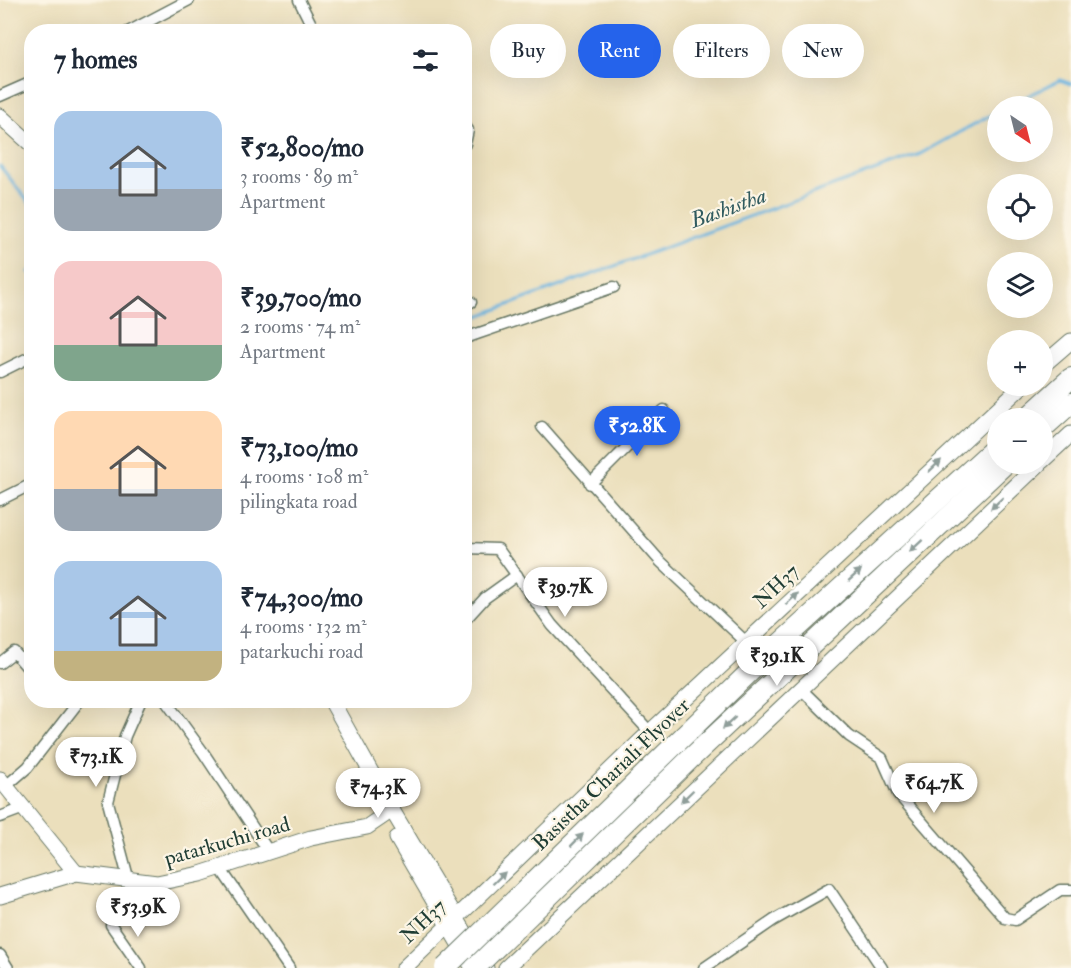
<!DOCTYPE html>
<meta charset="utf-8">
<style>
body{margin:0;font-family:"IM FELL Double Pica",serif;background:#f2f2f3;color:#1f2937;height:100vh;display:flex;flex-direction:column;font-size:22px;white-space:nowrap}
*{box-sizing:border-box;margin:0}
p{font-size:20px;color:#747a83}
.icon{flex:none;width:33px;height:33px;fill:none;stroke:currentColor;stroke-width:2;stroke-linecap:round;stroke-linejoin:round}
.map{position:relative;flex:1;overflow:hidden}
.sheet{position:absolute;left:24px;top:24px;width:448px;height:684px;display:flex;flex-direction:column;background:#fff;border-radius:24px;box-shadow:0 6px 24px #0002}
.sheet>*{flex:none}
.banner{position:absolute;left:490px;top:24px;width:490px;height:54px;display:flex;gap:12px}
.needle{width:39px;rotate:145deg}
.controls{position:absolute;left:987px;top:96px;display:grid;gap:12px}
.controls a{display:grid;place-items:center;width:66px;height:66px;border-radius:50%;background:#fff;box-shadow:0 6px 24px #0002;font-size:30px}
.price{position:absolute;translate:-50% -51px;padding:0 14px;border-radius:21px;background:#fff;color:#222;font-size:20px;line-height:39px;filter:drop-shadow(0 2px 3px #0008)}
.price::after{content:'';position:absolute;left:50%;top:36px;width:18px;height:14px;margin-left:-9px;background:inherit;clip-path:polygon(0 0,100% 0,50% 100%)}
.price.selected{background:#2563eb;color:#fff}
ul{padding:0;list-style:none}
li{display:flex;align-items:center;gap:18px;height:150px;padding:0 30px}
li span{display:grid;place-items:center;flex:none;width:168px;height:120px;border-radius:18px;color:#555}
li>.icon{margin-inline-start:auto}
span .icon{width:72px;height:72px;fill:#fffc;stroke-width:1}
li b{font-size:26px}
h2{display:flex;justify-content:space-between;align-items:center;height:72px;padding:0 30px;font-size:26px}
.chip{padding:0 21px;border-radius:27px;background:#fff;box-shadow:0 6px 24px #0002;font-size:21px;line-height:54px}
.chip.selected{background:#2563eb;color:#fff}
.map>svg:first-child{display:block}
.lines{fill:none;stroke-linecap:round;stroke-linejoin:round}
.stream{stroke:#68b4e1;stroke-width:3}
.street-casing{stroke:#667664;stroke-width:13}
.secondary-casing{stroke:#667664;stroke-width:17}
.highway-casing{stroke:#667664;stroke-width:22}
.street{stroke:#fff;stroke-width:10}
.secondary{stroke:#fff;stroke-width:15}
.highway{stroke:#fff;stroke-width:20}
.highway-bridge-casing{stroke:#667664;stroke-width:22;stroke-linecap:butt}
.highway-bridge{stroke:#fff;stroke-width:20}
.oneway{fill:#8f9e9a}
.labels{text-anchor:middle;stroke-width:4.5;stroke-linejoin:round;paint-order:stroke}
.street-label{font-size:21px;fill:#1f3d34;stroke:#fcf5e5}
.water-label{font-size:22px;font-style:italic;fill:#315b5f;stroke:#fcf5e5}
</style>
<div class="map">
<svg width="1071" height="968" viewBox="0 0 1071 968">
<rect width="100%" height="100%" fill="#fcf5e5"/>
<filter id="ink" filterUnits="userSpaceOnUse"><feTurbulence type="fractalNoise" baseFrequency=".0167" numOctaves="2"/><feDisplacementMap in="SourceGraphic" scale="12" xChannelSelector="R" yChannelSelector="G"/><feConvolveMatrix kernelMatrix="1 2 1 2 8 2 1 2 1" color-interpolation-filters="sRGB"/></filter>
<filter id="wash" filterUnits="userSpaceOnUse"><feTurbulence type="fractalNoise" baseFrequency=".008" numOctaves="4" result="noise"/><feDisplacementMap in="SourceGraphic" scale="24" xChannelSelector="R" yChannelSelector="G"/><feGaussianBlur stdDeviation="1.35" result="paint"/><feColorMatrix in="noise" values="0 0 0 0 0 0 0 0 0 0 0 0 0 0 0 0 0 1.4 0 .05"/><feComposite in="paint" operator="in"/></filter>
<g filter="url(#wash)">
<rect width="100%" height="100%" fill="#ebdfbc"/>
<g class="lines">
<g class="stream">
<path d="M1007,106L1060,80L1071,84"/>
<path d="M0,166L32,206"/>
<path d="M32,270L29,272L32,273"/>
<path d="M465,321L920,154L998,111"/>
</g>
</g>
</g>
<g filter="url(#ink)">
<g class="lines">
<g class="street-casing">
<g id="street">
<path d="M299,0L315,32"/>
<path d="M128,32L189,0"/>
<path d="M0,96L32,82"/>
<path d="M465,126L468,130L465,144"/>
<path d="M465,304L471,302"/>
<path d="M465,338L614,287"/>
<path d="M0,372L32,356"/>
<path d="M542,427L660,561L746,642"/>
<path d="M590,484L664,410"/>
<path d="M0,500L32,484"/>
<path d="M465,548L498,549L552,625L650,732"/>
<path d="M465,620L485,598L517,575"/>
<path d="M0,663L14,652L32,673"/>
<path d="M800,688L849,736L882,758L898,794L1005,918L1015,920L1060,890H1071"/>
<path d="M165,700L203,752L269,852"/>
<path d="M6,786L28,767L80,700"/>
<path d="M0,817L24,808"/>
<path d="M220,868L289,968"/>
<path d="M129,881L108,802L125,736L141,700"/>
<path d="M111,925L141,968"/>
<path d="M0,955L8,968"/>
<path d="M704,968L774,920L829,889L882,968"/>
</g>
</g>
<g class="secondary-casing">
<g id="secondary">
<path d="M0,116L32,145"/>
<path d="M1042,366L1071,341"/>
<path d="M1042,461L1071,434"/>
<path d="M331,700L392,810L486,968"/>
<path d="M0,779L76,873"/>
<path d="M397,838L473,968"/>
<path d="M0,896L76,873L157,883L200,874L311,838L367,827L392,810"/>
<path d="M404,968L650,732L1022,386"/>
<path d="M506,968L1039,464"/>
</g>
</g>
<g class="highway-casing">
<g id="highway">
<path d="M1027,418L1071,378"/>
<path d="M1042,429L1071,403"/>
</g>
</g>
<use href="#street" class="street"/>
<use href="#secondary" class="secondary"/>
<use href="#highway" class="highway"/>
<g class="highway-bridge-casing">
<g id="highway-bridge">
<path d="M445,968L762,660L998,445"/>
<path d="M475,968L690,759L1005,464"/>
</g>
</g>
<use href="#highway-bridge" class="highway-bridge"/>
</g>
<defs><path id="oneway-solid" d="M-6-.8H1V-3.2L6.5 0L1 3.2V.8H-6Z" transform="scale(1.5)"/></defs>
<g class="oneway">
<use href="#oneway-solid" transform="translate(935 466) rotate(-43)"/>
<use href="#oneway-solid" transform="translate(997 503) rotate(137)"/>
<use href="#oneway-solid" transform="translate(916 546) rotate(137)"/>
<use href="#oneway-solid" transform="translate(855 575) rotate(-42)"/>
<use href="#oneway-solid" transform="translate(792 599) rotate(-43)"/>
<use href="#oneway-solid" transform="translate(729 723) rotate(137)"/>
<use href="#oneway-solid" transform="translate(687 796) rotate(136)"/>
<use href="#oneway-solid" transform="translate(577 840) rotate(-45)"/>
<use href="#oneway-solid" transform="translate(499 878) rotate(-44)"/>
</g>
</g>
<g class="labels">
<g class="street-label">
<text transform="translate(776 586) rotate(-43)" y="7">NH37</text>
<text transform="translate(611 774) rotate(-44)" y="7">Basistha Chariali Flyover</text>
<text transform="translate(227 841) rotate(-16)" y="7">patarkuchi road</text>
<text transform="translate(423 921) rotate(-43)" y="7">NH37</text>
</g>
<g class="water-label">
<text transform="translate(728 207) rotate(-20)" y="8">Bashistha</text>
</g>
</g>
</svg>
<div class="controls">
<a><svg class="needle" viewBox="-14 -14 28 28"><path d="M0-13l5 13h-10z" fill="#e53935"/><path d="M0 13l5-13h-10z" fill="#747a83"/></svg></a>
<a><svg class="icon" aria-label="locate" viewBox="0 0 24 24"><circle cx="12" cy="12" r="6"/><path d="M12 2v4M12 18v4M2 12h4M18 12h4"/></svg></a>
<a><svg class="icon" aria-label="layers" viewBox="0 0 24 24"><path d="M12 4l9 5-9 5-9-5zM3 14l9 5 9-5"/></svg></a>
<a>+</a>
<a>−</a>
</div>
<b class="price selected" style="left:637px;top:457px">₹52.8K</b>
<b class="price" style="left:565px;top:618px">₹39.7K</b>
<b class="price" style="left:777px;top:687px">₹39.1K</b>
<b class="price" style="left:96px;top:788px">₹73.1K</b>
<b class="price" style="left:934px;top:814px">₹64.7K</b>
<b class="price" style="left:378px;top:819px">₹74.3K</b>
<b class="price" style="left:138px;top:938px">₹53.9K</b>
<div class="banner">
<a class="chip">Buy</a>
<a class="chip selected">Rent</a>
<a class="chip">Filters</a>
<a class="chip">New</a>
</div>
<section class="sheet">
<h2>7 homes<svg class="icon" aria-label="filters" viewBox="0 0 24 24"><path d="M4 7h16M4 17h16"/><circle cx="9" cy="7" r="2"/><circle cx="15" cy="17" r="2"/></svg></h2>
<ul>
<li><span style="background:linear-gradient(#a9c7e8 65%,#9aa5b1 0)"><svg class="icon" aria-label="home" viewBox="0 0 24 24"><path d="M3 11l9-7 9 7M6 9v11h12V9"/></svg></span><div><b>₹52,800/mo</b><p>3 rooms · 89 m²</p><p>Apartment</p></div></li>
<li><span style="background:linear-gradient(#f6c9c9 70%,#7fa58c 0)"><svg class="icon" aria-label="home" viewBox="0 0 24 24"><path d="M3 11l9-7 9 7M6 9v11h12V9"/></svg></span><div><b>₹39,700/mo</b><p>2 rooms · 74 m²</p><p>Apartment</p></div></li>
<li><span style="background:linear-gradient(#ffd9b3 65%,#9aa5b1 0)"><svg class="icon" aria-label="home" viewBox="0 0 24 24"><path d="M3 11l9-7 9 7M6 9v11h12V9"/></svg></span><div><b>₹73,100/mo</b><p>4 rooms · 108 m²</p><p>pilingkata road</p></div></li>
<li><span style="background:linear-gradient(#a9c7e8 75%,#c2b280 0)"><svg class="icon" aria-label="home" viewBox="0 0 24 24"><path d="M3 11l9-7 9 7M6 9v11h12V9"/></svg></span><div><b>₹74,300/mo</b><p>4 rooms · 132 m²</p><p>patarkuchi road</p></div></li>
</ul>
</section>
</div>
